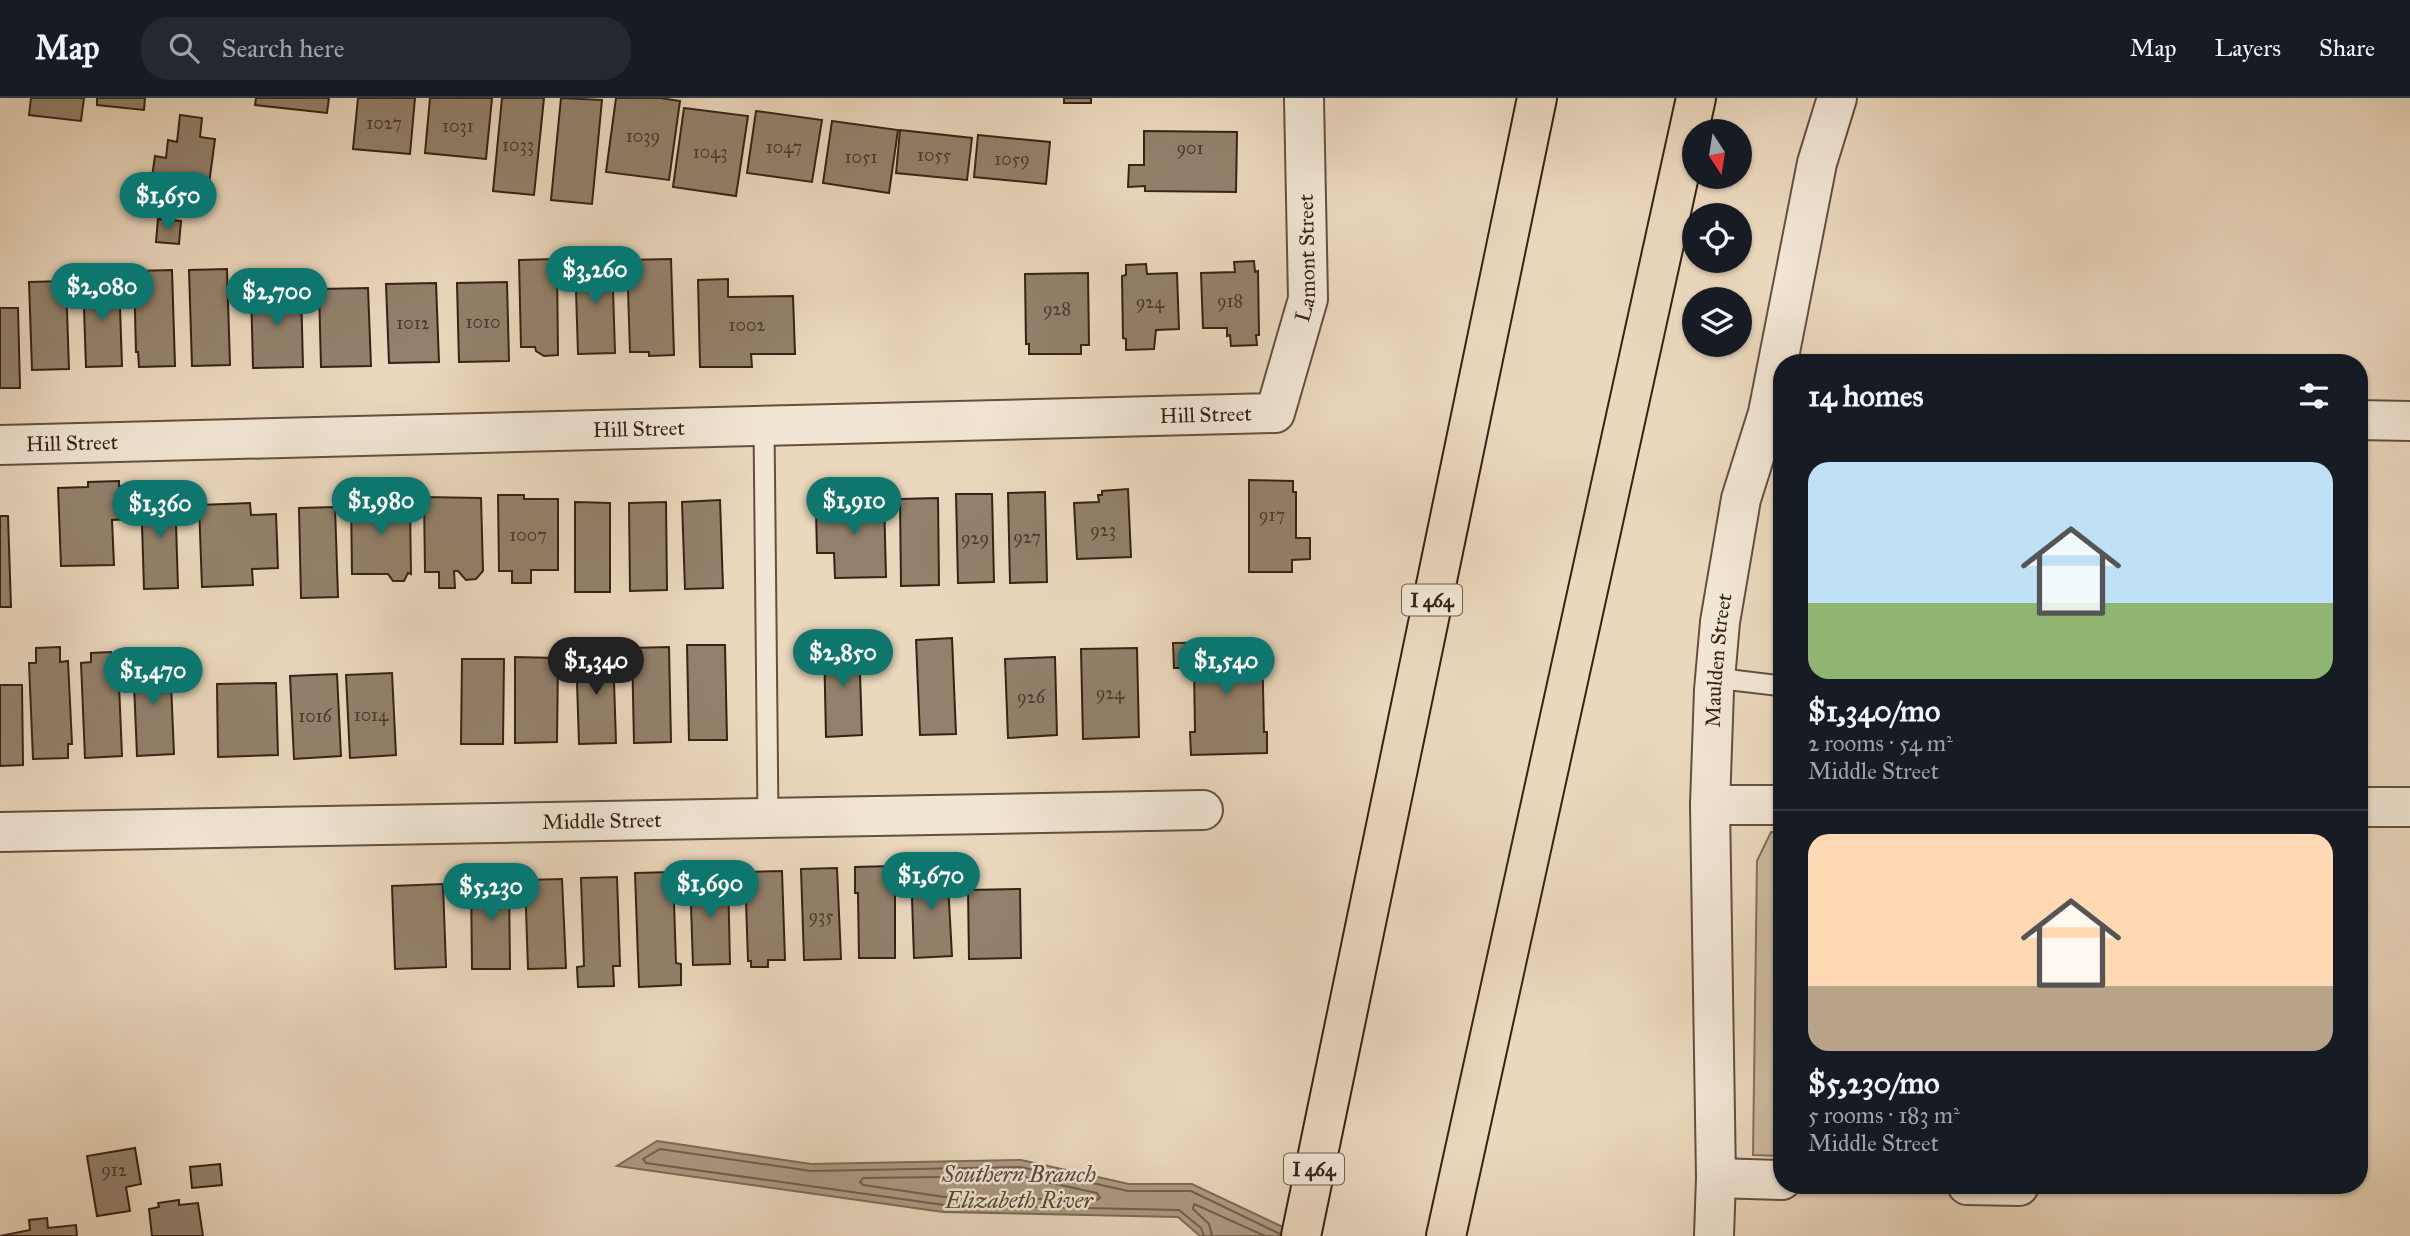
<!DOCTYPE html>
<meta charset="utf-8">
<style>
body{margin:0;font-family:"IM FELL Great Primer",serif;background:#242831;color:#f1f3f6;height:100vh;display:flex;flex-direction:column;font-size:26px;white-space:nowrap}
*{box-sizing:border-box;margin:0}
p{font-size:23px;color:#9ea1a6}
.icon{flex:none;width:38px;height:38px;fill:none;stroke:currentColor;stroke-width:2;stroke-linecap:round;stroke-linejoin:round}
.map{position:relative;flex:1;overflow:hidden}
.side{position:absolute;left:1773px;top:256px;width:595px;height:840px;display:flex;flex-direction:column;background:#171b24;border-radius:28px;box-shadow:0 2px 5px #0004}
.side>*{flex:none}
.needle{width:46px;rotate:168deg}
.buttons{position:absolute;left:1682px;top:21px;display:grid;gap:14px}
.buttons a{display:grid;place-items:center;width:70px;height:70px;border-radius:50%;background:#171b24;box-shadow:0 2px 5px #0004;font-size:35px}
.price{position:absolute;translate:-50% -60px;padding:0 16px;border-radius:24px;background:#0f766e;color:#fff;font-size:23px;line-height:46px;filter:drop-shadow(0 2px 4px #0008)}
.price::after{content:'';position:absolute;left:50%;top:42px;width:21px;height:16px;margin-left:-10px;background:inherit;clip-path:polygon(0 0,100% 0,50% 100%)}
.price.active{background:#222;color:#fff}
ul{padding:0;list-style:none}
li{display:grid;align-content:center;gap:14px;height:371px;padding:0 35px}
li+li{border-top:2px solid #363941}
li span{display:grid;place-items:center;height:217px;border-radius:21px;color:#555}
li>.icon{margin-inline-start:auto}
span .icon{width:126px;height:126px;fill:#fffc;stroke-width:1}
li b{font-size:30px}
h2{display:flex;justify-content:space-between;align-items:center;height:84px;padding:0 35px;font-size:30px}
header{display:flex;align-items:center;gap:42px;box-sizing:border-box;height:98px;padding:0 35px;background:#171b24;border-bottom:2px solid #363941}
header strong{font-size:33px}
nav{display:flex;gap:38px;margin-inline-start:auto;font-size:24px}
.search{width:490px;height:63px;background:#242831;display:flex;align-items:center;gap:18px;box-sizing:border-box;padding:0 24px;border-radius:28px;color:#9ea1a6;font-size:26px}
.map>svg:first-child{display:block}
.green{fill:#cbb89f;stroke:#806e5a;stroke-width:2}
.water{fill:#ac9a83;stroke:#7c6a57;stroke-width:2}
.lines{fill:none;stroke-linecap:round;stroke-linejoin:round}
.shore{stroke:#705e4c;stroke-width:2}
.building{fill:#93816b;stroke:#352314;stroke-width:2}
.lane-casing{stroke:#62503e;stroke-width:23}
.street-casing{stroke:#62503e;stroke-width:42}
.highway-casing{stroke:#352314;stroke-width:42}
.lane{stroke:#f1e5d3;stroke-width:19}
.street{stroke:#f1e5d3;stroke-width:38}
.highway{stroke:#ead7bc;stroke-width:38}
.labels{text-anchor:middle;stroke-width:5;stroke-linejoin:round;paint-order:stroke}
.number-label{font-size:18px;fill:#4c3a2a}
.shield{fill:#f1e5d3;stroke:#6d5d4d;stroke-width:2}
.shield-label{font-size:19px;font-weight:bold;fill:#352314}
.street-label{font-size:21px;fill:#352314;stroke:#f1e5d3}
.water-label{font-size:23px;font-style:italic;fill:#594735;stroke:#f1e5d3}
</style>
<header>
<strong>Map</strong>
<div class="search"><svg class="icon" aria-label="search" viewBox="0 0 24 24"><circle cx="10" cy="10" r="6"/><path d="M15 15l6 6"/></svg>Search here</div>
<nav><a>Map</a><a>Layers</a><a>Share</a></nav>
</header>
<div class="map">
<svg width="2410" height="1138" viewBox="0 0 2410 1138">
<rect width="100%" height="100%" fill="#ead7bc"/>
<filter id="stains"><feTurbulence type="fractalNoise" baseFrequency=".00286" numOctaves="4"/><feColorMatrix values="0 0 0 0 .2 0 0 0 0 .09 0 0 0 0 .02 0 0 0 .5 -.17"/></filter>
<radialGradient id="worn" r=".72"><stop offset=".6" stop-color="#630" stop-opacity="0"/><stop offset="1" stop-color="#630" stop-opacity=".3"/></radialGradient>
<path class="green" d="M1771,734L1782,735L1781,1058L1753,1057L1757,763Z"/>
<path class="water" d="M657,1043L811,1066L1021,1062L1129,1086H1192L1302,1138H1200L1178,1119L943,1114L617,1068Z"/>
<g class="lines">
<g class="shore">
<path d="M1019,1078L1097,1095L1100,1100L1096,1102L945,1099L863,1087L860,1084L863,1080Z"/>
<path d="M1204,1138L1201,1130L1179,1112L944,1107L646,1065L643,1061L660,1051L811,1073L1020,1069L1128,1093H1191L1280,1136"/>
<path d="M1212,1138L1209,1126L1193,1111L1194,1106L1265,1138"/>
</g>
</g>
<g class="building">
<path d="M31,0H84L81,23L29,17Z"/>
<path d="M97,0H145L144,12L97,7Z"/>
<path d="M256,0H329L327,15L255,7Z"/>
<path d="M358,0H415L410,56L353,51Z"/>
<path d="M430,0H492L486,61L425,55Z"/>
<path d="M502,0H544L534,97L493,93Z"/>
<path d="M561,0L602,2L592,106L551,102Z"/>
<path d="M616,0H660L680,3L669,82L606,74Z"/>
<rect x="1064" y="0" width="27" height="5"/>
<path d="M684,10L748,18L736,98L673,89Z"/>
<path d="M756,13L822,22L812,84L747,75Z"/>
<path d="M180,17L202,20L200,39L215,41L209,86L152,79L155,58L166,60L168,42L177,44Z"/>
<path d="M832,23L898,32L889,95L823,85Z"/>
<path d="M900,32L972,40L967,82L896,75Z"/>
<path d="M1144,33L1237,34L1236,94L1145,93V88L1128,89L1129,67H1144Z"/>
<path d="M978,37L1050,44L1046,86L974,79Z"/>
<path d="M158,121L181,123L179,146L156,144Z"/>
<path d="M612,159L615,255L578,256L575,161Z"/>
<path d="M557,161L558,257L544,258L536,253L535,249H521L519,162Z"/>
<path d="M671,161L674,257L649,258V254H630L627,162Z"/>
<path d="M1254,163L1255,174L1258,173L1259,237H1256L1257,247L1231,248L1230,237L1227,238V230H1203L1201,175L1235,174L1234,164Z"/>
<path d="M1146,166L1147,176L1177,175L1179,231L1156,232L1154,251L1126,252V241L1123,240L1122,178L1126,177V167Z"/>
<path d="M227,171L230,267L192,268L189,172Z"/>
<path d="M172,172L175,268L139,269L138,254H136L134,173Z"/>
<path d="M1088,175L1089,247H1081V256H1029V246H1026L1025,176Z"/>
<path d="M119,181L122,268L86,269L83,182Z"/>
<path d="M728,181V199L793,198L795,256H751L752,269H700L698,182Z"/>
<path d="M66,183L69,271L32,272L29,184Z"/>
<path d="M507,184L509,263L459,264L457,185Z"/>
<path d="M436,185L439,264L389,265L386,186Z"/>
<path d="M301,190L303,269L253,270L251,191Z"/>
<path d="M368,190L371,268L321,269L319,191Z"/>
<path d="M0,210H18L20,290H0Z"/>
<path d="M1249,382L1293,383V394H1296V440H1310V461L1292,462V474H1249Z"/>
<path d="M119,383V388H127L129,421L112,422L114,467L61,468L58,390L88,389V384Z"/>
<path d="M1128,391L1131,459L1077,461L1074,405L1099,404L1098,397H1102V393Z"/>
<path d="M175,393L178,490L144,491L141,394Z"/>
<path d="M1045,394L1047,484L1010,485L1008,395Z"/>
<path d="M956,396H992L994,484L958,485Z"/>
<path d="M375,397L376,401L407,400V408L410,409L411,476L408,475L404,483H393L388,476H352L351,399Z"/>
<path d="M498,397H524V401H558V472H531V485H512V473H499Z"/>
<path d="M424,399L481,400L483,473L476,481L466,482L458,473H454L455,490H439V474H425Z"/>
<path d="M884,400L886,479L835,480L834,455H817L816,412L838,411L837,401Z"/>
<path d="M938,400L939,487L901,488L900,401Z"/>
<path d="M720,402L723,490L685,491L682,404Z"/>
<path d="M575,404L610,405V494H575Z"/>
<path d="M666,404L667,492L630,493L629,405Z"/>
<path d="M250,405L251,417L276,416L278,470L252,471L253,487L202,489L199,407Z"/>
<path d="M335,409L338,499L301,500L299,410Z"/>
<path d="M0,418H8L11,509H0Z"/>
<path d="M952,540L956,636L920,637L916,542Z"/>
<path d="M859,543L862,637L826,639L824,544Z"/>
<path d="M1262,544L1264,634H1267V655L1191,657L1190,634H1195L1194,570H1174L1173,545Z"/>
<path d="M687,547H725L727,642H689Z"/>
<path d="M60,549V564L68,563L72,646H68V660L33,661L29,565H36V550Z"/>
<path d="M669,549L671,644L634,645L632,550Z"/>
<path d="M1137,550L1139,639L1083,641L1081,551Z"/>
<path d="M613,552L616,645L579,646L576,553Z"/>
<path d="M111,554L112,563H118L122,658L85,660L81,565L91,564V555Z"/>
<path d="M515,559L558,560L557,644L515,645Z"/>
<path d="M1055,559L1057,637L1008,640L1005,561Z"/>
<path d="M170,561L174,656L137,658L133,562Z"/>
<path d="M462,561H504L503,646H461Z"/>
<path d="M392,575L396,657L350,660L346,577Z"/>
<path d="M337,576L341,658L294,661L290,578Z"/>
<path d="M276,585L278,657L218,659L217,586Z"/>
<path d="M0,587H22L23,667L0,668Z"/>
<path d="M947,767L952,858L914,860L911,769Z"/>
<path d="M893,768L895,778V860H859L858,795H855V769Z"/>
<path d="M837,770L841,861L804,862L801,771Z"/>
<path d="M782,773L785,862H768V869H751V863H748L745,774Z"/>
<path d="M673,774L676,865L681,866V887L639,889L635,775Z"/>
<path d="M728,777L730,866L693,867L690,778Z"/>
<path d="M509,779L510,871H472L471,780Z"/>
<path d="M617,779L620,868H613L614,888L578,889L577,869L584,868L581,780Z"/>
<path d="M562,781L566,870L528,871L525,782Z"/>
<path d="M443,786L446,869L395,871L392,788Z"/>
<path d="M1020,791L1021,860L969,861L968,792Z"/>
<path d="M135,1050L141,1086L126,1089L130,1113L97,1118L87,1058Z"/>
<path d="M220,1066L222,1087L192,1090L190,1069Z"/>
<path d="M179,1102V1107L198,1105L203,1138H152L149,1111L159,1109L158,1105Z"/>
<path d="M47,1120L48,1130L76,1127L77,1138H0L30,1132L29,1122Z"/>
</g>
<g class="lines">
<g class="lane-casing">
<g id="lane">
<path d="M764,328L768,720"/>
<path d="M1715,580L1782,588"/>
</g>
</g>
<g class="street-casing">
<g id="street">
<path d="M2359,322L2410,323"/>
<path id="s1" d="M0,347L1275,315L1308,201L1304,0"/>
<path d="M1710,707H1782"/>
<path d="M2359,709H2410"/>
<path id="s2" d="M0,734L1203,712"/>
<path d="M1716,1080L1782,1082"/>
<path d="M1967,1087L2019,1088"/>
<path id="s3" d="M1714,1138L1716,1080L1710,707L1714,592L1720,524L1741,401L1768,315L1817,65L1837,0"/>
</g>
</g>
<g class="highway-casing">
<g id="highway">
<path d="M1301,1138L1537,0"/>
<path d="M1446,1138L1696,0"/>
</g>
</g>
<use href="#lane" class="lane"/>
<use href="#street" class="street"/>
<use href="#highway" class="highway"/>
</g>
<g class="labels">
<g class="number-label">
<text x="384" y="31">1027</text>
<text x="458" y="34">1031</text>
<text x="643" y="44">1039</text>
<text x="518" y="53">1033</text>
<text x="784" y="55">1047</text>
<text x="1190" y="56">901</text>
<text x="710" y="60">1043</text>
<text x="934" y="63">1055</text>
<text x="861" y="65">1051</text>
<text x="1012" y="67">1059</text>
<text x="1230" y="209">918</text>
<text x="1150" y="210">924</text>
<text x="1057" y="217">928</text>
<text x="483" y="230">1010</text>
<text x="413" y="231">1012</text>
<text x="747" y="233">1002</text>
<text x="1272" y="423">917</text>
<text x="1103" y="438">923</text>
<text x="528" y="443">1007</text>
<text x="1027" y="445">927</text>
<text x="975" y="446">929</text>
<text x="1110" y="601">924</text>
<text x="1031" y="605">926</text>
<text x="371" y="623">1014</text>
<text x="315" y="624">1016</text>
<text x="821" y="824">935</text>
<text x="114" y="1078">912</text>
</g>
<g class="shield">
<rect x="1402" y="486.5" width="60" height="31" rx="5"/>
<rect x="1284" y="1055.5" width="60" height="31" rx="5"/>
</g>
<g class="shield-label">
<text x="1432" y="509">I 464</text>
<text x="1314" y="1078">I 464</text>
</g>
<g class="street-label">
<text dy="7" stroke="none"><textPath href="#s1" startOffset="1435">Lamont Street</textPath></text>
<text dy="7" stroke="none"><textPath href="#s1" startOffset="1206">Hill Street</textPath></text>
<text dy="7" stroke="none"><textPath href="#s1" startOffset="639">Hill Street</textPath></text>
<text dy="7" stroke="none"><textPath href="#s1" startOffset="72">Hill Street</textPath></text>
<text dy="7" stroke="none"><textPath href="#s3" startOffset="576">Maulden Street</textPath></text>
<text dy="7" stroke="none"><textPath href="#s2" startOffset="602">Middle Street</textPath></text>
</g>
<g class="water-label">
<text x="1019" y="1084">Southern Branch<tspan x="1019" dy="26">Elizabeth River</tspan></text>
</g>
</g>
<rect width="100%" height="100%" filter="url(#stains)"/>
<rect width="100%" height="100%" fill="url(#worn)"/>
</svg>
<div class="buttons">
<a><svg class="needle" viewBox="-14 -14 28 28"><path d="M0-13l5 13h-10z" fill="#e53935"/><path d="M0 13l5-13h-10z" fill="#9ea1a6"/></svg></a>
<a><svg class="icon" aria-label="locate" viewBox="0 0 24 24"><circle cx="12" cy="12" r="6"/><path d="M12 2v4M12 18v4M2 12h4M18 12h4"/></svg></a>
<a><svg class="icon" aria-label="layers" viewBox="0 0 24 24"><path d="M12 4l9 5-9 5-9-5zM3 14l9 5 9-5"/></svg></a>
</div>
<b class="price" style="left:168px;top:134px">$1,650</b>
<b class="price" style="left:595px;top:208px">$3,260</b>
<b class="price" style="left:102px;top:225px">$2,080</b>
<b class="price" style="left:277px;top:230px">$2,700</b>
<b class="price" style="left:381px;top:439px">$1,980</b>
<b class="price" style="left:854px;top:439px">$1,910</b>
<b class="price" style="left:160px;top:442px">$1,360</b>
<b class="price" style="left:843px;top:591px">$2,850</b>
<b class="price active" style="left:596px;top:599px">$1,340</b>
<b class="price" style="left:1226px;top:599px">$1,540</b>
<b class="price" style="left:153px;top:609px">$1,470</b>
<b class="price" style="left:931px;top:814px">$1,670</b>
<b class="price" style="left:710px;top:822px">$1,690</b>
<b class="price" style="left:491px;top:825px">$5,230</b>
<section class="side">
<h2>14 homes<svg class="icon" aria-label="filters" viewBox="0 0 24 24"><path d="M4 7h16M4 17h16"/><circle cx="9" cy="7" r="2"/><circle cx="15" cy="17" r="2"/></svg></h2>
<ul>
<li><span style="background:linear-gradient(#bfe0f5 65%,#8fb573 0)"><svg class="icon" aria-label="home" viewBox="0 0 24 24"><path d="M3 11l9-7 9 7M6 9v11h12V9"/></svg></span><div><b>$1,340/mo</b><p>2 rooms · 54 m²</p><p>Middle Street</p></div></li>
<li><span style="background:linear-gradient(#ffd9b3 70%,#b9a48a 0)"><svg class="icon" aria-label="home" viewBox="0 0 24 24"><path d="M3 11l9-7 9 7M6 9v11h12V9"/></svg></span><div><b>$5,230/mo</b><p>5 rooms · 183 m²</p><p>Middle Street</p></div></li>
</ul>
</section>
</div>
